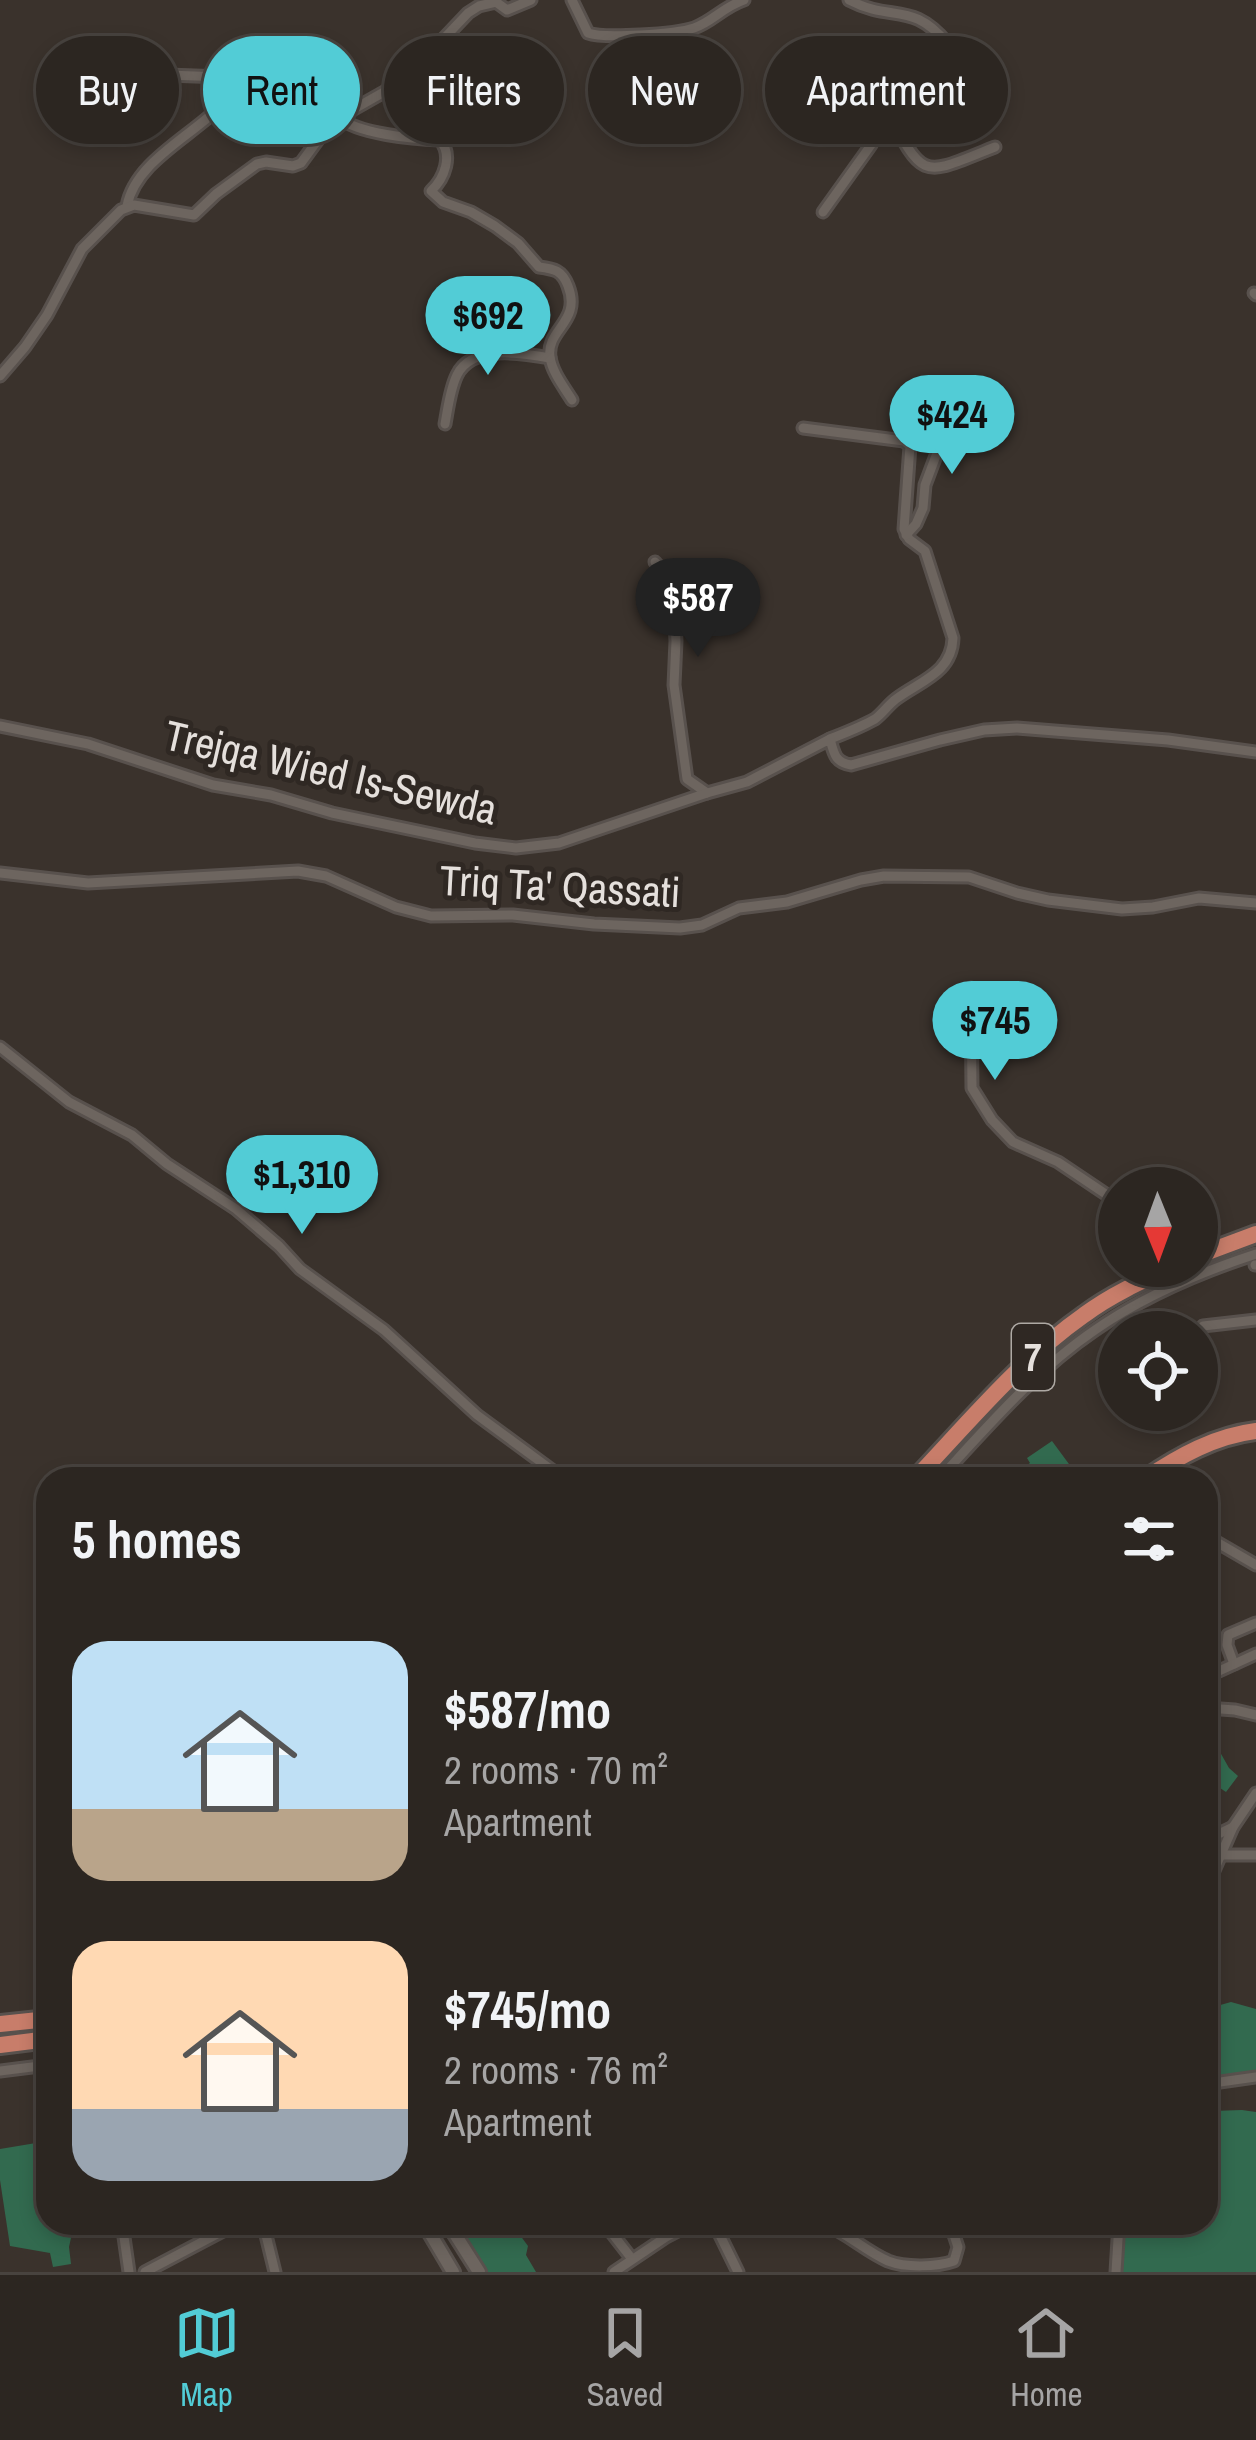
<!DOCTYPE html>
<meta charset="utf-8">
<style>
body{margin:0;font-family:"Archivo Narrow",sans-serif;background:#38322e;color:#f1f3f6;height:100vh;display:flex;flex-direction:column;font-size:45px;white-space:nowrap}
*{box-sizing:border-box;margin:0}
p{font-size:39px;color:#a6a5a5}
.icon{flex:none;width:66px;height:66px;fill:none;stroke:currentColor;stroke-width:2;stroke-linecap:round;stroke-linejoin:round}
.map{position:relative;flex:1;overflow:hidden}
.details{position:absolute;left:36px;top:1467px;width:1182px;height:768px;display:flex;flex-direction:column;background:#2c2621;border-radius:36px;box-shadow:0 6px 18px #0003,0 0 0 3px #48433f}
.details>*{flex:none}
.guide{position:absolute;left:36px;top:36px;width:1185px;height:108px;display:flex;gap:24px}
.needle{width:78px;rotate:179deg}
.tools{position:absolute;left:1098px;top:1167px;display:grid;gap:24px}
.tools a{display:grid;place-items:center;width:120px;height:120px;border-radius:50%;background:#2c2621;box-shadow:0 6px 18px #0003,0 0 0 3px #48433f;font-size:60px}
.price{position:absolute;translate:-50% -102px;padding:0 27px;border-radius:42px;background:#52ccd6;color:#111;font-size:39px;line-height:78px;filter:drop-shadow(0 3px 6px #0008)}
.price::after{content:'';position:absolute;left:50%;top:72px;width:36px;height:27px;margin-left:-18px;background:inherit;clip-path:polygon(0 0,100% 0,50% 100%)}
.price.current{background:#222;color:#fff}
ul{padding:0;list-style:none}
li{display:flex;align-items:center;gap:36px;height:300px;padding:0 36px}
li span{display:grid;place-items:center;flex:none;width:336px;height:240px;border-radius:36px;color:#555}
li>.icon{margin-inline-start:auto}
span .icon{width:144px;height:144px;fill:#fffc;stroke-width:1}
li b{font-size:51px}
h2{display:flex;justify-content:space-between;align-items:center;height:144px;padding:0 36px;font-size:51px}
.pill{padding:0 42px;border-radius:54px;background:#2c2621;box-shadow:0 6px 18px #0003,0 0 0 3px #48433f;font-size:42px;line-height:108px}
.pill.current{background:#52ccd6;color:#111}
.dock{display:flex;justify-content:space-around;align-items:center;height:168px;border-top:3px solid #48433f;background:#2c2621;font-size:33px;color:#a6a5a5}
.dock a{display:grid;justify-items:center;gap:6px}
.dock .current{color:#52ccd6}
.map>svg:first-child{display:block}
.green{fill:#326a4f}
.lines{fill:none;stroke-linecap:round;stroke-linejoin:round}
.street-casing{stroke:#58514d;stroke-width:15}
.secondary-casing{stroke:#58514d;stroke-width:18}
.highway-casing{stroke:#58514d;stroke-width:22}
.street{stroke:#6d655f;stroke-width:9}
.secondary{stroke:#6d655f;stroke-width:12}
.highway{stroke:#c87d6a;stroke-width:16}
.labels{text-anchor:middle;stroke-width:10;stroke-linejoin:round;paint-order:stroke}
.shield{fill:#2f2823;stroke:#aea9a4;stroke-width:3}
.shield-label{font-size:39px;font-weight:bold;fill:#e5e0dc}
.street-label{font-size:42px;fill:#e5e0dc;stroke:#2f2823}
</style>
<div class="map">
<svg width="1256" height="2272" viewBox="0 0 1256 2272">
<rect width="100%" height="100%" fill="#3a322c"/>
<g class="green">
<path d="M1052,1441L1080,1479H1026L1020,1470L1030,1463L1027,1458Z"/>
<path d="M1216,1745L1229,1768L1238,1776L1226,1792L1214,1784L1206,1792V1752Z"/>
<path d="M1231,2002L1256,2009V2071L1206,2080V2009Z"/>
<path d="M1242,2110L1256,2112V2272H1121L1124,2223H1206V2115H1212V2111Z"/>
<path d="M48,2141V2223L74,2224L69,2247L71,2264L53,2267L50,2253L10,2246L0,2180V2149Z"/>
<path d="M458,2223H500L505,2230L517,2231L528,2246L526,2255L536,2272H488Z"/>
</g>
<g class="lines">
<g class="street-casing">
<g id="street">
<path d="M572,0L588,33C604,39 676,34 694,28C712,22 723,7 744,0"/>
<path d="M849,0C893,23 911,0 948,44L935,58L910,71L888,111C924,183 924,175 995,147"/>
<path d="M110,59L141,74L222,77L234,78L238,82C219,126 137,152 127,206"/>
<path d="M339,117C356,134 415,139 440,140C453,155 445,178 431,191L443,202L471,212L495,226L518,243L539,267C554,269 562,270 568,286C582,322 546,329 550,357C552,372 564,387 572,400"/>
<path d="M823,212L871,145L888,111"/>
<path d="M1254,293L1256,295"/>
<path d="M0,376L25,347L47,315L82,249L121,210L134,205L194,215L216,194L257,164L266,162L293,166L301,163L331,122L384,92L413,71L468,13L479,6L496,2L507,10L531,0"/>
<path d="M445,424C448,408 450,389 457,375C472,344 523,353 550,358"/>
<path d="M803,428L904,441L910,446L904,529L909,539L925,551L953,638C952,673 920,681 896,699C888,705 883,713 875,719C861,727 845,733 830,739"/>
<path d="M906,535L916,524L923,508L925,485L937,453L942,426L952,420L1005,418"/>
<path d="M655,562L671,581L673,589L676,641L674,685L687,779L707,793"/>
<path d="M0,726L88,744L213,785L271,795L332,813L475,843L516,848L559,843L707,793L747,782L830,739C834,754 835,762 851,765L940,740L984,730L1017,728L1168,740L1256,752"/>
<path d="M0,873L88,883L298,871L326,876L396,907L431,916L513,915L594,924L680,928L702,925L739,908L787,902L861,880L884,876L969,877L1017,893L1048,900L1122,909L1153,907L1199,898L1256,903"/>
<path d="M971,988L972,1088L992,1120L1013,1142L1058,1162L1119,1203"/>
<path d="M0,1047L69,1102L132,1135L167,1164L236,1209L279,1246L300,1269L384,1330L477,1415L564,1479"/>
<path d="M1255,1265H1256"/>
<path d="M1203,1326L1256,1320"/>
<path d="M939,1479C987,1427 1036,1370 1095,1330C1144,1296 1201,1272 1256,1254"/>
<path d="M1206,1536L1256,1565"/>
<path d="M1234,1664L1227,1645L1228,1635L1256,1623"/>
<path d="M1206,1677L1256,1654"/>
<path d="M1206,1708L1235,1710L1256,1715"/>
<path d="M1206,1840L1233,1827"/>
<path d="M1220,1855H1256"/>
<path d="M1206,1889L1233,1827L1256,1793"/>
<path d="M0,2071L48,2065"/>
<path d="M1206,2084L1256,2077"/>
<path d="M122,2223L129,2272"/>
<path d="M263,2223L275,2272"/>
<path d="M604,2223L632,2259"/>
<path d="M714,2223L738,2272"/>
<path d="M822,2223C846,2232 865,2251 888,2261C906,2268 937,2267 954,2261L958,2247L950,2223"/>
<path d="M145,2272L238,2223"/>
<path d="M614,2272L666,2237L693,2223"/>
<path d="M1116,2272L1119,2223"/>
</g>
</g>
<g class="secondary-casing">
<g id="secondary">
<path d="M424,2223L453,2272"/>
<path d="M448,2223L479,2272"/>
</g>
</g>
<g class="highway-casing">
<g id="highway">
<path d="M1197,1256L1256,1234"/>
<path d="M915,1479C968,1423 1020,1360 1084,1315C1112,1294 1144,1280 1175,1266"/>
<path d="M1145,1479C1179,1456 1215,1436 1256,1431"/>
<path d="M0,2024L48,2019"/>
<path d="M0,2045L48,2039"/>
</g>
</g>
<use href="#street" class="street"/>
<use href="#secondary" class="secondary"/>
<use href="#highway" class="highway"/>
</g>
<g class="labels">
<rect class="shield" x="1012" y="1324" width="42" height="66" rx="9"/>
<g class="shield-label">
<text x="1033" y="1371">7</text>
</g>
<g class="street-label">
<text transform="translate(331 772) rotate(13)" y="15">Trejqa Wied Is-Sewda</text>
<text transform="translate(560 886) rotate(3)" y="15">Triq Ta' Qassati</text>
</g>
</g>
</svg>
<div class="tools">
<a><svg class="needle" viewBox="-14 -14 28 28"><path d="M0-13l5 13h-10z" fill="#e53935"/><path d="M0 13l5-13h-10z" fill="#a6a5a5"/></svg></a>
<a><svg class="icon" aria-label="locate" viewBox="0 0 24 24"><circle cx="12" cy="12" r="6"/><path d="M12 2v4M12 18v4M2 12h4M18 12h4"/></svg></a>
</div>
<b class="price" style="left:488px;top:378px">$692</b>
<b class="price" style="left:952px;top:477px">$424</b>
<b class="price current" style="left:698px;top:660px">$587</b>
<b class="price" style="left:995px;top:1083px">$745</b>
<b class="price" style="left:302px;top:1237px">$1,310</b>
<div class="guide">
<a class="pill">Buy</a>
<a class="pill current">Rent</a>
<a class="pill">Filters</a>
<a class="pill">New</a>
<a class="pill">Apartment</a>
</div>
<section class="details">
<h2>5 homes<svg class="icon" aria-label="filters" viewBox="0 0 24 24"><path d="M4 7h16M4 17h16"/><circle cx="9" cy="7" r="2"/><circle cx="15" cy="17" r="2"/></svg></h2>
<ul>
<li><span style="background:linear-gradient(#bfe0f5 70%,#b9a48a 0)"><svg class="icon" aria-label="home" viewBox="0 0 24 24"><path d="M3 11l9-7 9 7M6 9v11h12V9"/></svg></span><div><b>$587/mo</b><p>2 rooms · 70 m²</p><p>Apartment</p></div></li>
<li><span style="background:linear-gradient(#ffd9b3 70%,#9aa5b1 0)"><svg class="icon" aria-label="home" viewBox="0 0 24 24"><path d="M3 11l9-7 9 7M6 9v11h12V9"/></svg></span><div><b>$745/mo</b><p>2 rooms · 76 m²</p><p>Apartment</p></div></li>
</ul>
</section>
</div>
<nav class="dock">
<a class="current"><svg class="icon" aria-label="map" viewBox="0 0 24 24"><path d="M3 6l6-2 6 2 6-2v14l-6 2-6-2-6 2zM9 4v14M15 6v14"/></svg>Map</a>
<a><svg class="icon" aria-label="saved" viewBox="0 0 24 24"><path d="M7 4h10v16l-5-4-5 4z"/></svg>Saved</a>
<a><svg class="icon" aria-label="home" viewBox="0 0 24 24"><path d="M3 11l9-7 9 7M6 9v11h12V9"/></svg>Home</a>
</nav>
